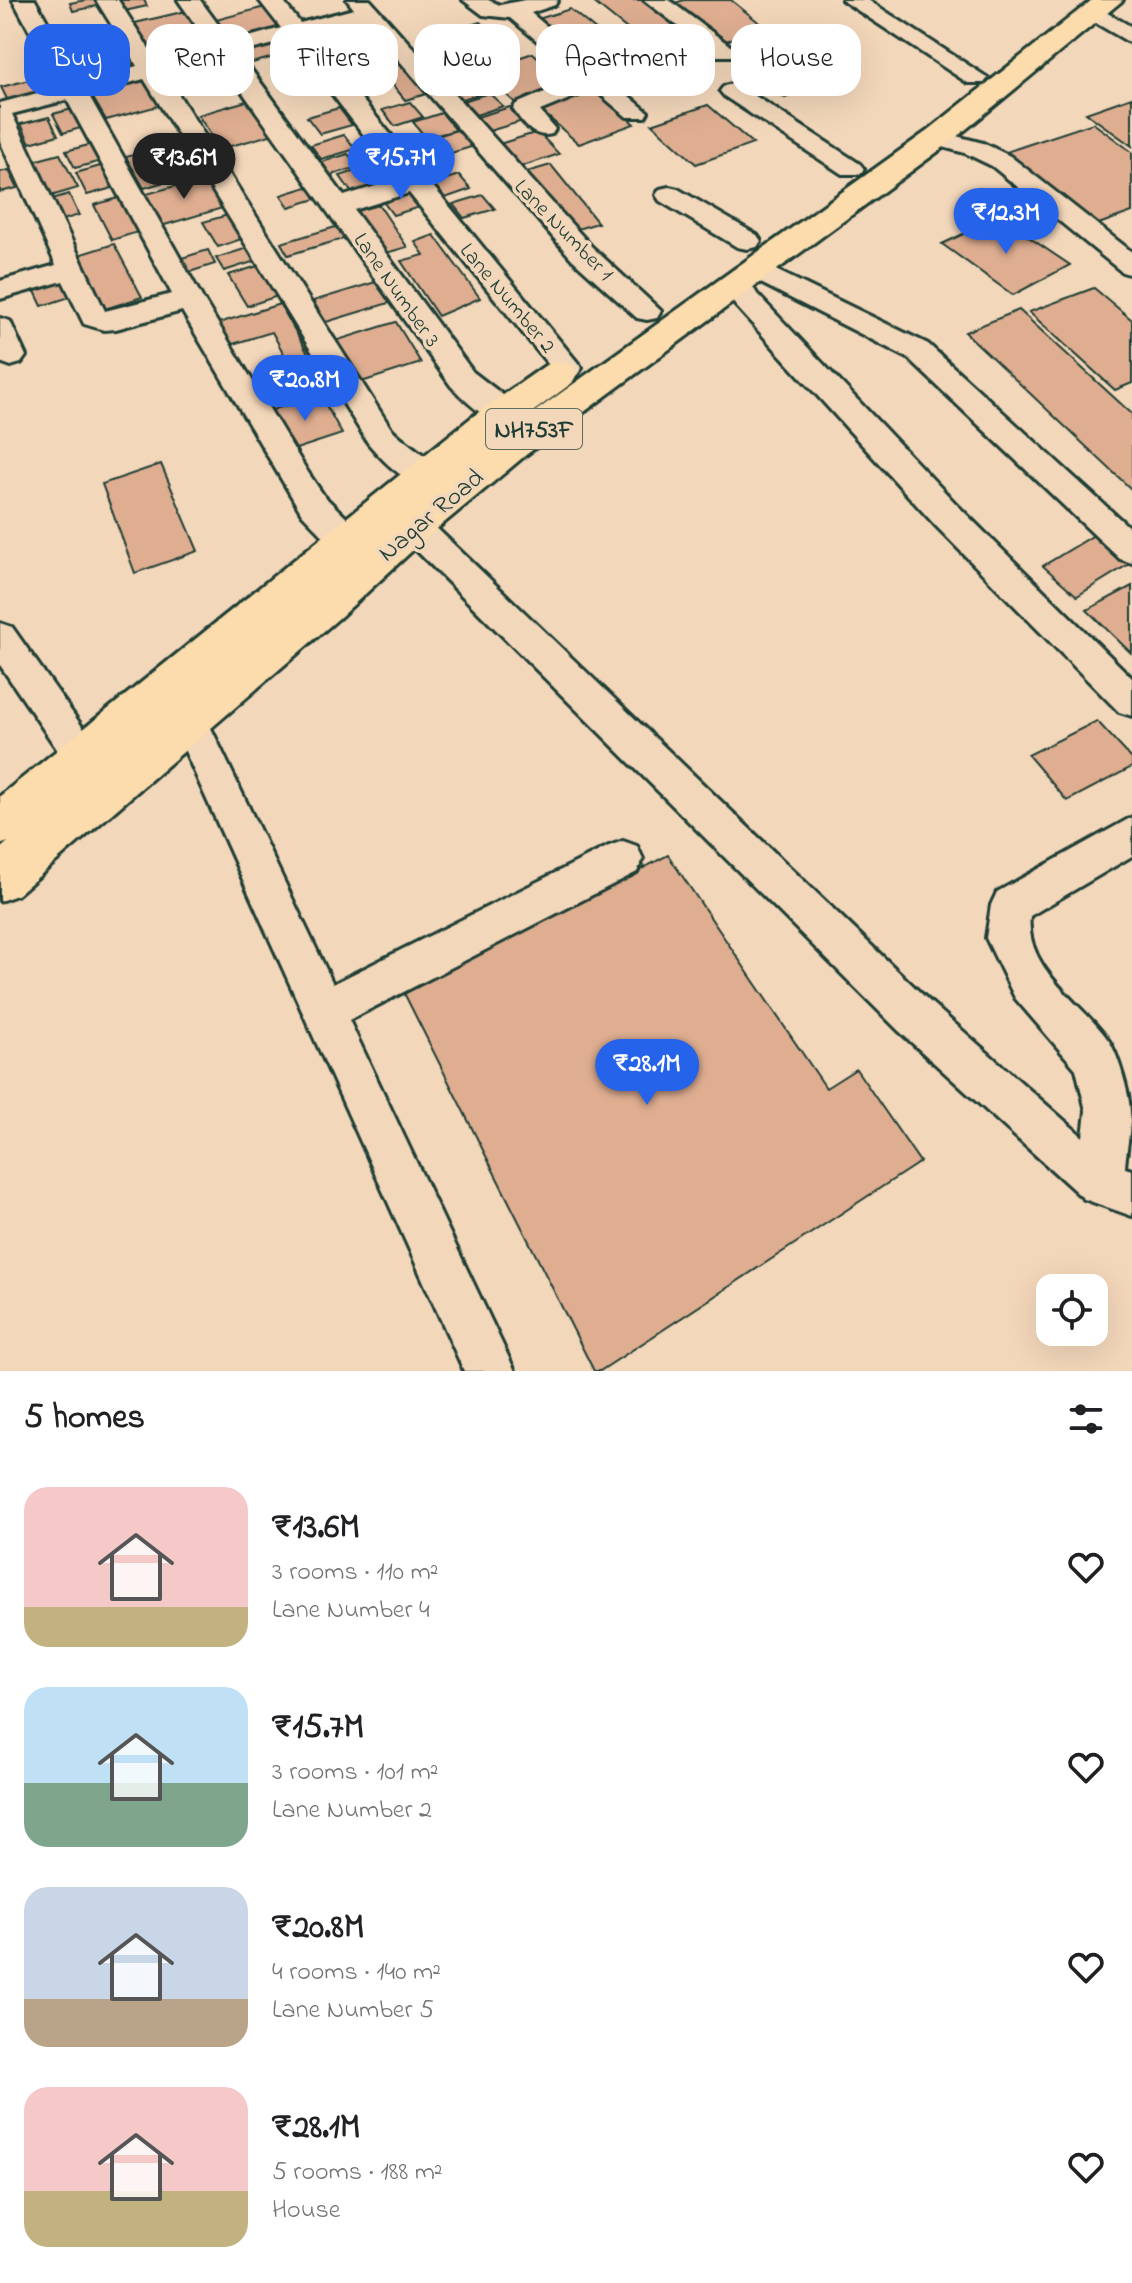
<!DOCTYPE html>
<meta charset="utf-8">
<style>
body{margin:0;font-family:"Indie Flower",sans-serif;background:#f2f2f2;color:#202124;height:100vh;display:flex;flex-direction:column;font-size:30px;white-space:nowrap}
*{box-sizing:border-box;margin:0}
p{font-size:26px;color:#757577}
.icon{flex:none;width:44px;height:44px;fill:none;stroke:currentColor;stroke-width:2;stroke-linecap:round;stroke-linejoin:round}
.map{position:relative;height:1371px;overflow:hidden}
.drawer{display:flex;flex-direction:column;background:#fff;flex:1}
.drawer>*{flex:none}
.top-card{position:absolute;left:24px;top:24px;width:1084px;height:72px;display:flex;gap:16px}
.fabs{position:absolute;left:1036px;top:1274px;display:grid;gap:16px}
.fabs a{display:grid;place-items:center;width:72px;height:72px;border-radius:16px;background:#fff;box-shadow:0 8px 32px #0002;font-size:40px}
.price{position:absolute;translate:-50% -68px;padding:0 18px;border-radius:28px;background:#2563eb;color:#fff;font-size:26px;line-height:52px;filter:drop-shadow(0 2px 4px #0008)}
.price::after{content:'';position:absolute;left:50%;top:48px;width:24px;height:18px;margin-left:-12px;background:inherit;clip-path:polygon(0 0,100% 0,50% 100%)}
.price.on{background:#222;color:#fff}
ul{padding:0;list-style:none}
li{display:flex;align-items:center;gap:24px;height:200px;padding:0 24px}
li span{display:grid;place-items:center;flex:none;width:224px;height:160px;border-radius:24px;color:#555}
li>.icon{margin-inline-start:auto}
span .icon{width:96px;height:96px;fill:#fffc;stroke-width:1}
li b{font-size:34px}
h2{display:flex;justify-content:space-between;align-items:center;height:96px;padding:0 24px;font-size:34px}
.chip{padding:0 28px;border-radius:24px;background:#fff;box-shadow:0 8px 32px #0002;font-size:28px;line-height:72px}
.chip.on{background:#2563eb;color:#fff}
.map>svg:first-child{display:block}
.building{fill:#dfae91;stroke:#1f3d34;stroke-width:2}
.lines{fill:none;stroke-linecap:round;stroke-linejoin:round}
.minor-casing{stroke:#1f3d34;stroke-width:6}
.highway-casing{stroke:#1f3d34;stroke-width:6}
.minor{fill:#f3d7ba;fill-rule:evenodd}
.highway{fill:#fcdcac;fill-rule:evenodd}
.labels{text-anchor:middle;stroke-width:7;stroke-linejoin:round;paint-order:stroke}
.far-street-label{font-size:22px;fill:#1f3d34;stroke:#f3d7ba}
.shield{fill:#f3d7ba;stroke:#5f6b5c;stroke-width:2}
.shield-label{font-size:24px;font-weight:bold;fill:#1f3d34}
.street-label{font-size:26px;fill:#1f3d34;stroke:#f3d7ba}
</style>
<div class="map">
<svg width="1132" height="1371" viewBox="0 0 1132 1371">
<rect width="100%" height="100%" fill="#f3d7ba"/>
<filter id="ink" filterUnits="userSpaceOnUse"><feTurbulence type="fractalNoise" baseFrequency=".0125" numOctaves="2"/><feDisplacementMap in="SourceGraphic" scale="16" xChannelSelector="R" yChannelSelector="G"/><feConvolveMatrix kernelMatrix="1 2 1 2 8 2 1 2 1" color-interpolation-filters="sRGB"/></filter>
<g filter="url(#ink)">
<g class="building">
<path d="M86,0H100L102,5L73,11L70,3Z"/>
<path d="M114,0H144L147,6L120,12Z"/>
<path d="M596,0H651L711,46L606,83L532,21L570,9L624,53L647,45L592,1Z"/>
<path d="M684,0H731L766,28L720,43L672,4Z"/>
<path d="M265,7L283,29L229,44L212,21Z"/>
<path d="M191,10L207,38L149,51L135,23Z"/>
<path d="M480,22L508,47L459,63L431,37Z"/>
<path d="M349,23L365,45L328,54L313,31Z"/>
<path d="M84,31L88,39L59,45L56,37Z"/>
<path d="M810,36L860,70L838,79L788,44Z"/>
<path d="M280,38L292,52L252,63L241,48Z"/>
<path d="M124,39L133,58L102,65L94,46Z"/>
<path d="M793,51L829,74L798,87L762,64Z"/>
<path d="M533,53L573,89L520,107L480,71Z"/>
<path d="M95,56L100,67L72,73L67,63Z"/>
<path d="M404,63L430,93L405,100L380,69Z"/>
<path d="M757,65L797,93L785,98L745,70Z"/>
<path d="M460,68L468,77L440,85L432,76Z"/>
<path d="M145,78L162,105L106,120L90,93Z"/>
<path d="M33,79L40,92L8,101L1,87Z"/>
<path d="M477,79L489,91L459,100L447,87Z"/>
<path d="M592,87L634,124L579,144L537,107Z"/>
<path d="M489,93L503,106L476,115L463,101Z"/>
<path d="M1132,97V146L1086,113Z"/>
<path d="M257,98L281,132L220,149L198,115Z"/>
<path d="M410,102L423,117L395,126L382,110Z"/>
<path d="M708,105L753,144L696,164L652,124Z"/>
<path d="M80,107L91,125L63,133L53,114Z"/>
<path d="M510,107L523,121L489,131L477,117Z"/>
<path d="M339,108L352,125L320,134L307,117Z"/>
<path d="M442,113L456,130L426,138L413,122Z"/>
<path d="M49,117L58,135L30,143L21,124Z"/>
<path d="M1093,123L1132,152V212L1093,226L1003,153Z"/>
<path d="M467,127L481,144L451,153L437,136Z"/>
<path d="M538,132L559,154L514,169L493,146Z"/>
<path d="M344,135L356,149L321,159L311,145Z"/>
<path d="M186,140L205,170L144,188L126,157Z"/>
<path d="M432,141L447,159L417,169L402,150Z"/>
<path d="M96,143L105,160L75,168L66,151Z"/>
<path d="M60,154L78,188L51,196L34,161Z"/>
<path d="M348,154L358,167L331,175L322,162Z"/>
<path d="M111,163L123,185L87,195L76,173Z"/>
<path d="M551,165L598,223L570,231L523,173Z"/>
<path d="M365,168L380,188L354,196L340,176Z"/>
<path d="M9,170L17,188L0,192V172Z"/>
<path d="M459,175L471,189L445,198L433,183Z"/>
<path d="M207,177L226,207L161,226L143,195Z"/>
<path d="M310,186L319,198L289,207L281,195Z"/>
<path d="M408,187L423,206L393,215L379,196Z"/>
<path d="M69,194L79,215L53,223L42,202Z"/>
<path d="M483,195L495,209L464,218L453,204Z"/>
<path d="M125,196L144,230L112,240L94,205Z"/>
<path d="M379,205L407,247L379,255L351,212Z"/>
<path d="M235,213L250,236L218,247L203,222Z"/>
<path d="M999,217L1070,265L1013,295L942,244Z"/>
<path d="M339,226L346,238L288,255L281,243Z"/>
<path d="M434,235L480,298L438,316L401,261L424,255L415,242Z"/>
<path d="M114,244L142,297L105,309L78,255Z"/>
<path d="M254,246L262,259L224,271L216,258Z"/>
<path d="M208,250L215,264L183,274L175,260Z"/>
<path d="M268,263L287,293L247,306L228,275Z"/>
<path d="M67,276L76,295L42,306L33,287Z"/>
<path d="M389,278L402,299L326,322L313,301Z"/>
<path d="M1094,288L1132,320V383L1115,390L1029,312Z"/>
<path d="M280,304L320,375L299,382L272,332L220,348L209,326Z"/>
<path d="M1019,310L1132,414V490L965,332Z"/>
<path d="M396,322L421,363L349,386L325,344Z"/>
<path d="M320,394L342,434L290,451L269,411Z"/>
<path d="M161,464L198,551L135,573L102,484Z"/>
<path d="M1099,532L1132,562L1077,596L1043,566Z"/>
<path d="M1132,586V652L1131,653L1087,610Z"/>
<path d="M1097,721L1132,759V767L1067,801L1028,755Z"/>
<path d="M668,855L826,1088L856,1069L920,1162L600,1371H594L404,993Z"/>
</g>
<g class="lines">
<g class="minor-casing">
<g id="minor">
<path d="M13,0H35L81,81L137,66L96,0H118L157,61L211,47L178,0H200L231,42L281,28L259,0H282L300,23L354,9L347,0H370L592,247L661,311L657,318L647,320L637,318L572,259L364,20L309,35L582,368L577,375L567,378L557,375L409,193L354,210L473,372L516,405L520,413L516,421C491,428 468,403 451,386L219,59L165,73L390,427C405,444 431,456 442,475L437,483C411,491 384,462 368,443L144,79L88,94L203,299L307,471L324,496L359,530L364,539L359,548L347,552L335,548L302,514L182,311L116,329L104,330L84,324L63,281L0,299V281L56,265L0,141V103L60,87ZM290,40L398,179L344,196L239,53ZM67,100L172,294L105,311L12,114Z"/>
<path d="M463,0H488L500,5L525,0H558L555,5L531,13L648,112L645,117H627L594,89L540,111L555,129L552,134C533,139 523,123 513,109L516,104L580,77L510,18L483,15Z"/>
<path d="M644,0H669L737,51L733,56H717Z"/>
<path d="M842,0H868L988,78L984,83H968Z"/>
<path d="M1095,6L1132,27V44L1087,18L1084,13L1087,8Z"/>
<path d="M732,84L740,86L860,164L864,169L860,174H842L724,96L720,91L724,86Z"/>
<path d="M937,131L983,143L1010,156L1132,252V275L1122,272L992,166L965,153L928,143L925,138L928,133Z"/>
<path d="M669,187L678,189L757,235L761,241L757,247L747,249L737,247L660,201L656,195L660,189Z"/>
<path d="M755,260L928,344L1132,530V563L1120,559L908,358L745,275L741,269L745,263Z"/>
<path d="M737,274L747,277L757,294L959,507L1132,678V716L1119,712L935,525L735,305L723,283L727,277Z"/>
<path d="M0,318L10,321L26,356L21,363L11,366L0,362Z"/>
<path d="M413,514L425,517L929,1001L1083,1137L1086,1111L1076,1069L1015,998L986,938L991,905L997,892L1132,817V856L1030,916C1024,970 1081,1001 1109,1041C1118,1054 1130,1096 1130,1112C1131,1130 1126,1150 1125,1168L1132,1170V1216L1084,1199L899,1031L401,535L397,526L401,517Z"/>
<path d="M0,623L12,627L95,745L101,756L95,767L82,772L69,767L0,665Z"/>
<path d="M189,704L202,709L333,984L609,846L623,841L637,846L643,859L637,872L349,1020L515,1371H464L171,720L176,709Z"/>
</g>
</g>
<g class="highway-casing">
<path id="highway" d="M1092,0H1123L948,144L527,454L427,537L339,618L17,895L0,901V849L8,842L0,845V796L472,417L546,365L559,362L572,365L577,374L572,383L481,450L926,132Z"/>
</g>
<use href="#minor" class="minor"/>
<use href="#highway" class="highway"/>
</g>
</g>
<g class="labels">
<g class="far-street-label">
<text transform="translate(565 229) rotate(46)" y="8">Lane Number 1</text>
<text transform="translate(398 289) rotate(55)" y="8">Lane Number 3</text>
<text transform="translate(509 297) rotate(50)" y="8">Lane Number 2</text>
</g>
<rect class="shield" x="486" y="409" width="96" height="40" rx="6"/>
<g class="shield-label">
<text x="534" y="437">NH753F</text>
</g>
<g class="street-label">
<text transform="translate(430 514) rotate(-40)" y="9">Nagar Road</text>
</g>
</g>
</svg>
<div class="fabs">
<a><svg class="icon" aria-label="locate" viewBox="0 0 24 24"><circle cx="12" cy="12" r="6"/><path d="M12 2v4M12 18v4M2 12h4M18 12h4"/></svg></a>
</div>
<b class="price on" style="left:184px;top:201px">₹13.6M</b>
<b class="price" style="left:401px;top:201px">₹15.7M</b>
<b class="price" style="left:1006px;top:256px">₹12.3M</b>
<b class="price" style="left:305px;top:423px">₹20.8M</b>
<b class="price" style="left:647px;top:1107px">₹28.1M</b>
<div class="top-card">
<a class="chip on">Buy</a>
<a class="chip">Rent</a>
<a class="chip">Filters</a>
<a class="chip">New</a>
<a class="chip">Apartment</a>
<a class="chip">House</a>
</div>
</div>
<section class="drawer">
<h2>5 homes<svg class="icon" aria-label="filters" viewBox="0 0 24 24"><path d="M4 7h16M4 17h16"/><circle cx="9" cy="7" r="2"/><circle cx="15" cy="17" r="2"/></svg></h2>
<ul>
<li><span style="background:linear-gradient(#f6c9c9 75%,#c2b280 0)"><svg class="icon" aria-label="home" viewBox="0 0 24 24"><path d="M3 11l9-7 9 7M6 9v11h12V9"/></svg></span><div><b>₹13.6M</b><p>3 rooms · 110 m²</p><p>Lane Number 4</p></div><svg class="icon" aria-label="heart" viewBox="0 0 24 24"><path d="M12 20l-8-8c-3-5 5-10 8-4 3-6 11-1 8 4z"/></svg></li>
<li><span style="background:linear-gradient(#bfe0f5 60%,#7fa58c 0)"><svg class="icon" aria-label="home" viewBox="0 0 24 24"><path d="M3 11l9-7 9 7M6 9v11h12V9"/></svg></span><div><b>₹15.7M</b><p>3 rooms · 101 m²</p><p>Lane Number 2</p></div><svg class="icon" aria-label="heart" viewBox="0 0 24 24"><path d="M12 20l-8-8c-3-5 5-10 8-4 3-6 11-1 8 4z"/></svg></li>
<li><span style="background:linear-gradient(#c9d6e8 70%,#b9a48a 0)"><svg class="icon" aria-label="home" viewBox="0 0 24 24"><path d="M3 11l9-7 9 7M6 9v11h12V9"/></svg></span><div><b>₹20.8M</b><p>4 rooms · 140 m²</p><p>Lane Number 5</p></div><svg class="icon" aria-label="heart" viewBox="0 0 24 24"><path d="M12 20l-8-8c-3-5 5-10 8-4 3-6 11-1 8 4z"/></svg></li>
<li><span style="background:linear-gradient(#f6c9c9 65%,#c2b280 0)"><svg class="icon" aria-label="home" viewBox="0 0 24 24"><path d="M3 11l9-7 9 7M6 9v11h12V9"/></svg></span><div><b>₹28.1M</b><p>5 rooms · 188 m²</p><p>House</p></div><svg class="icon" aria-label="heart" viewBox="0 0 24 24"><path d="M12 20l-8-8c-3-5 5-10 8-4 3-6 11-1 8 4z"/></svg></li>
</ul>
</section>
